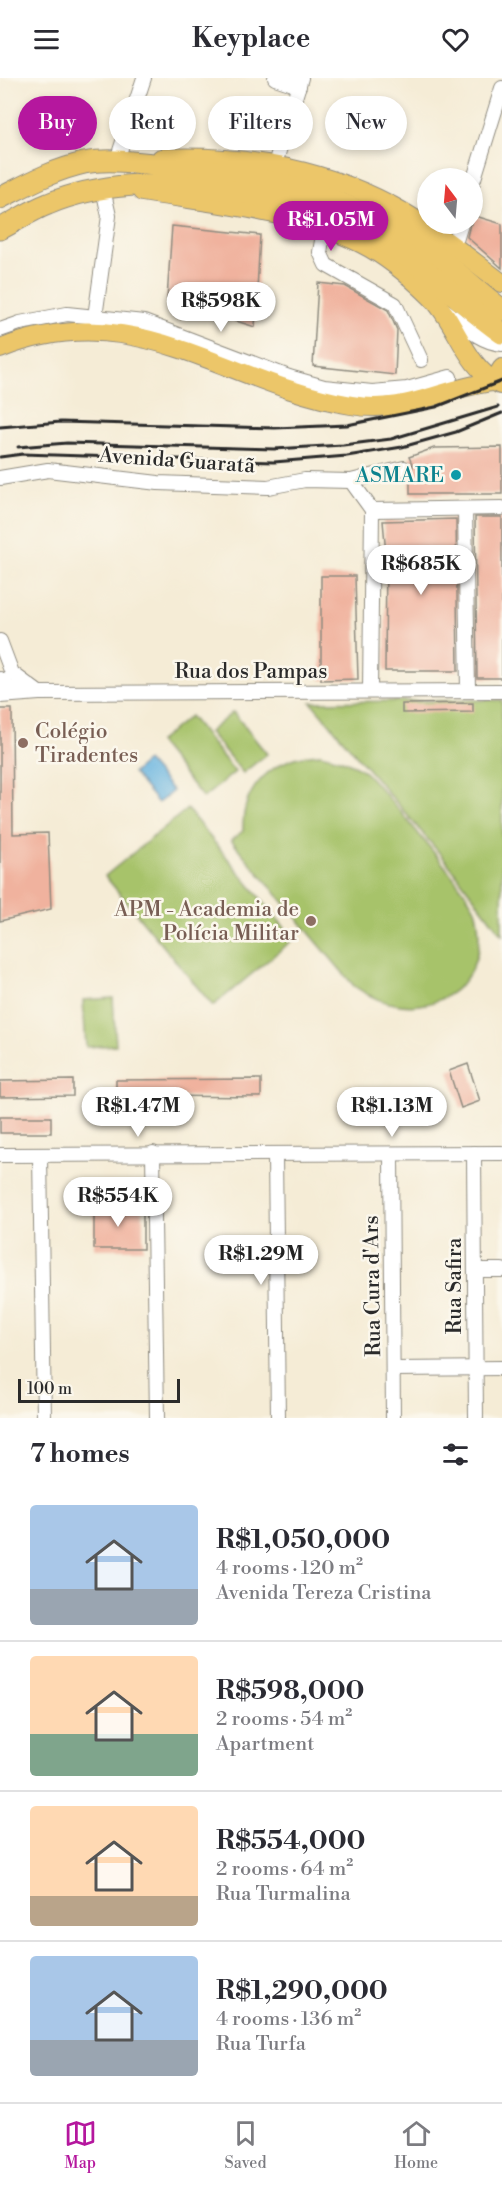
<!DOCTYPE html>
<meta charset="utf-8">
<style>
body{margin:0;font-family:"Libre Bodoni",serif;background:#f2f2f3;color:#2b2b33;height:100vh;display:flex;flex-direction:column;font-size:22px;white-space:nowrap}
*{box-sizing:border-box;margin:0}
p{font-size:20px;color:#7c7c81}
.icon{flex:none;width:33px;height:33px;fill:none;stroke:currentColor;stroke-width:2;stroke-linecap:round;stroke-linejoin:round}
.map{position:relative;height:1340px;overflow:hidden}
.sheet{display:flex;flex-direction:column;background:#fff;flex:1}
.sheet>*{flex:none}
.guide{position:absolute;left:18px;top:18px;width:466px;height:54px;display:flex;gap:12px}
.needle{width:39px;rotate:344deg}
.fabs{position:absolute;left:417px;top:90px;display:grid;gap:12px}
.fabs a{display:grid;place-items:center;width:66px;height:66px;border-radius:50%;background:#fff;box-shadow:0 3px 9px #0003;font-size:30px}
.scale{position:absolute;left:18px;bottom:15px;width:162px;box-sizing:border-box;padding-left:6px;border:3px solid #2b2b2b;border-top:0;font-size:16px;line-height:21px;white-space:nowrap;color:#2b2b2b;-webkit-text-stroke:4px #fbf7ec;paint-order:stroke}
.price{position:absolute;translate:-50% -51px;padding:0 14px;border-radius:21px;background:#fff;color:#222;font-size:20px;line-height:39px;filter:drop-shadow(0 2px 3px #0008)}
.price::after{content:'';position:absolute;left:50%;top:36px;width:18px;height:14px;margin-left:-9px;background:inherit;clip-path:polygon(0 0,100% 0,50% 100%)}
.price.selected{background:#b5179e;color:#fff}
ul{padding:0;list-style:none}
li{display:flex;align-items:center;gap:18px;height:150px;padding:0 30px}
li+li{border-top:2px solid #e1e1e2}
li span{display:grid;place-items:center;flex:none;width:168px;height:120px;border-radius:6px;color:#555}
li>.icon{margin-inline-start:auto}
span .icon{width:72px;height:72px;fill:#fffc;stroke-width:1}
li b{font-size:26px}
h2{display:flex;justify-content:space-between;align-items:center;height:72px;padding:0 30px;font-size:26px}
.tag{padding:0 21px;border-radius:27px;background:#fff;box-shadow:0 3px 9px #0003;font-size:21px;line-height:54px}
.tag.selected{background:#b5179e;color:#fff}
header{display:flex;justify-content:space-between;align-items:center;height:78px;padding:0 30px;background:#fff;font-size:27px;font-weight:700}
.tab-bar{display:flex;justify-content:space-around;align-items:center;height:84px;border-top:2px solid #e1e1e2;background:#fff;font-size:16px;color:#7c7c81}
.tab-bar a{display:grid;justify-items:center;gap:3px}
.tab-bar .selected{color:#b5179e}
.map>svg:first-child{display:block}
.green{fill:#a7c36a;stroke:#69774a;stroke-width:1.5}
.water{fill:#65b2df;stroke:#486e85;stroke-width:1.5}
.building{fill:#f0b29e}
.lines{fill:none;stroke-linecap:round;stroke-linejoin:round}
.minor-casing{stroke:#908c80;stroke-width:16}
.major-casing{stroke:#908c80;stroke-width:20}
.highway-casing{stroke:#908c80;stroke-width:23}
.minor{stroke:#fff;stroke-width:14}
.major{stroke:#ecc669;stroke-width:18}
.highway{stroke:#ecc669;stroke-width:21}
.rail{stroke:#2b2b2b;stroke-width:3}
.culture-dot{fill:#0f9aa8;stroke:#fbf7ec;stroke-width:2}
.education-dot{fill:#8d6e63;stroke:#fbf7ec;stroke-width:2}
.labels{text-anchor:middle;stroke-width:5;stroke-linejoin:round;paint-order:stroke}
.street-label{font-size:21px;fill:#2b2b2b;stroke:#fbf7ec}
.culture-label{font-size:21px;fill:#0d838f;stroke:#fbf7ec;text-anchor:end}
.education-label{font-size:21px;fill:#785e54;stroke:#fbf7ec;text-anchor:start}
</style>
<header><svg class="icon" aria-label="menu" viewBox="0 0 24 24"><path d="M4 6h16M4 12h16M4 18h16"/></svg>Keyplace<svg class="icon" aria-label="heart" viewBox="0 0 24 24"><path d="M12 20l-8-8c-3-5 5-10 8-4 3-6 11-1 8 4z"/></svg></header>
<div class="map">
<svg width="502" height="1340" viewBox="0 0 502 1340">
<rect width="100%" height="100%" fill="#fbf7ec"/>
<filter id="ink" filterUnits="userSpaceOnUse"><feTurbulence type="fractalNoise" baseFrequency=".0167" numOctaves="2"/><feDisplacementMap in="SourceGraphic" scale="12" xChannelSelector="R" yChannelSelector="G"/><feConvolveMatrix kernelMatrix="1 2 1 2 8 2 1 2 1" color-interpolation-filters="sRGB"/></filter>
<filter id="wash" filterUnits="userSpaceOnUse"><feTurbulence type="fractalNoise" baseFrequency=".008" numOctaves="4" result="noise"/><feDisplacementMap in="SourceGraphic" scale="24" xChannelSelector="R" yChannelSelector="G"/><feGaussianBlur stdDeviation="1.35" result="paint"/><feColorMatrix in="noise" values="0 0 0 0 0 0 0 0 0 0 0 0 0 0 0 0 0 1.4 0 .05"/><feComposite in="paint" operator="in"/></filter>
<g filter="url(#wash)">
<rect width="100%" height="100%" fill="#f5ecd6"/>
<g class="green">
<path d="M502,622V857L447,784L311,624Z"/>
<path d="M233,634L267,676L243,695L209,654Z"/>
<path d="M190,638L235,694L203,720L158,664Z"/>
<path d="M320,676C335,679 354,685 366,695C382,711 473,818 476,834C495,915 417,954 354,908L231,762L243,753C241,707 276,678 320,676Z"/>
<path d="M187,731L294,861L213,928L105,798Z"/>
<path d="M113,920L116,967L86,969L83,922Z"/>
</g>
<path class="water" d="M147,683L173,713L158,725L133,695Z"/>
<g id="blocks">
<g class="building">
<path d="M472,137L502,146V190L467,159L470,146H472Z"/>
<path d="M172,148L260,157L255,249L167,221Z"/>
<path d="M318,205L345,208L388,232L397,252L395,297L313,288Z"/>
<path d="M502,369V416H410V397L413,388L409,379L434,370Z"/>
<path d="M475,439H502V600H477Z"/>
<path d="M456,441L458,593H385L386,476L383,443Z"/>
<path d="M321,498H355L358,601L321,602Z"/>
<path d="M473,625V634L402,635V626Z"/>
<path d="M0,631H12L13,756L48,755L51,831L0,843Z"/>
<path d="M468,986L480,1023L461,1030L449,993Z"/>
<path d="M261,1001V1019L155,1018V1021H116V1002Z"/>
<path d="M73,1002V1018L0,1019V1003Z"/>
<rect x="0" y="1039" width="51" height="16"/>
<path d="M94,1129L143,1130V1171H94Z"/>
</g>
</g>
</g>
<g filter="url(#ink)">
<use href="#blocks" fill-opacity="0" stroke="#908c80" stroke-width="1.5"/>
<g class="lines">
<g class="minor-casing">
<g id="minor">
<path d="M275,0L299,8"/>
<path d="M117,82L144,0"/>
<path d="M275,86L301,0"/>
<path d="M472,107L502,10"/>
<path d="M324,151L320,174L326,187L395,226L421,282"/>
<path d="M454,169L461,146"/>
<path d="M446,233C464,247 479,264 502,266"/>
<path d="M95,239L109,138L103,111"/>
<path d="M0,252L20,245L67,236L144,244L289,299L324,309L372,314L407,311L450,299"/>
<path d="M0,400L48,392L158,405L268,409L305,402L351,403L404,390"/>
<path d="M351,403L372,432"/>
<path d="M465,431L468,613"/>
<path d="M372,432L502,430"/>
<path d="M0,563L12,595L39,615"/>
<path d="M0,601L9,610L25,613"/>
<path d="M370,613L372,432"/>
<path d="M0,618L39,615L502,613"/>
<path d="M153,1075L157,1340"/>
<path d="M474,1075L476,1340"/>
<path d="M275,1076L278,1340"/>
<path d="M391,1076L393,1340"/>
<path d="M0,1077L502,1075"/>
<path d="M40,1077L44,1340"/>
<path d="M476,1192H502"/>
<path d="M394,1291L502,1290"/>
</g>
</g>
<g class="major-casing">
<g id="major">
<path d="M161,80C246,76 331,92 405,135C439,155 470,181 502,205"/>
<path d="M142,114C216,126 294,132 362,166C388,179 411,199 431,219C458,246 464,287 500,307"/>
<path d="M0,271C136,216 224,306 351,327C406,337 443,309 493,304L502,290"/>
</g>
</g>
<g class="highway-casing">
<g id="highway">
<path d="M0,120C28,106 53,92 84,85C111,80 139,85 166,87C252,96 324,111 401,154C437,175 469,206 502,232"/>
<path d="M0,151C16,143 32,132 48,126C147,84 302,115 391,168C431,192 464,229 502,255"/>
</g>
</g>
<use href="#minor" class="minor"/>
<use href="#major" class="major"/>
<use href="#highway" class="highway"/>
<g class="rail">
<path d="M0,349L61,344L275,350L347,347L436,329L502,303"/>
<path d="M18,369L67,365L274,371L343,367L391,361L498,329"/>
<path d="M0,379L23,376L274,384L347,378L402,369L456,354L502,335"/>
</g>
</g>
</g>
<circle class="culture-dot" cx="456" cy="397" r="6"/>
<g class="education-dot">
<circle cx="23" cy="665" r="6"/>
<circle cx="311" cy="843" r="6"/>
</g>
<g class="labels">
<g class="street-label">
<text transform="translate(177 382) rotate(4)" y="7">Avenida Guaratã</text>
<text x="251" y="600">Rua dos Pampas</text>
<text transform="translate(372 1208) rotate(-91)" y="7">Rua Cura d'Ars</text>
<text transform="translate(454 1208) rotate(-90)" y="7">Rua Safira</text>
</g>
<g class="culture-label">
<text x="444" y="404">ASMARE</text>
</g>
<g class="education-label">
<text x="35" y="660">Colégio<tspan x="35" dy="24">Tiradentes</tspan></text>
<text x="299" y="838" text-anchor="end">APM - Academia de<tspan x="299" dy="24">Polícia Militar</tspan></text>
</g>
</g>
</svg>
<div class="fabs">
<a><svg class="needle" viewBox="-14 -14 28 28"><path d="M0-13l5 13h-10z" fill="#e53935"/><path d="M0 13l5-13h-10z" fill="#7c7c81"/></svg></a>
</div>
<div class="scale">100 m</div>
<b class="price selected" style="left:331px;top:174px">R$1.05M</b>
<b class="price" style="left:221px;top:255px">R$598K</b>
<b class="price" style="left:421px;top:518px">R$685K</b>
<b class="price" style="left:138px;top:1060px">R$1.47M</b>
<b class="price" style="left:392px;top:1060px">R$1.13M</b>
<b class="price" style="left:118px;top:1150px">R$554K</b>
<b class="price" style="left:261px;top:1208px">R$1.29M</b>
<div class="guide">
<a class="tag selected">Buy</a>
<a class="tag">Rent</a>
<a class="tag">Filters</a>
<a class="tag">New</a>
</div>
</div>
<section class="sheet">
<h2>7 homes<svg class="icon" aria-label="filters" viewBox="0 0 24 24"><path d="M4 7h16M4 17h16"/><circle cx="9" cy="7" r="2"/><circle cx="15" cy="17" r="2"/></svg></h2>
<ul>
<li><span style="background:linear-gradient(#a9c7e8 70%,#9aa5b1 0)"><svg class="icon" aria-label="home" viewBox="0 0 24 24"><path d="M3 11l9-7 9 7M6 9v11h12V9"/></svg></span><div><b>R$1,050,000</b><p>4 rooms · 120 m²</p><p>Avenida Tereza Cristina</p></div></li>
<li><span style="background:linear-gradient(#ffd9b3 65%,#7fa58c 0)"><svg class="icon" aria-label="home" viewBox="0 0 24 24"><path d="M3 11l9-7 9 7M6 9v11h12V9"/></svg></span><div><b>R$598,000</b><p>2 rooms · 54 m²</p><p>Apartment</p></div></li>
<li><span style="background:linear-gradient(#ffd9b3 75%,#b9a48a 0)"><svg class="icon" aria-label="home" viewBox="0 0 24 24"><path d="M3 11l9-7 9 7M6 9v11h12V9"/></svg></span><div><b>R$554,000</b><p>2 rooms · 64 m²</p><p>Rua Turmalina</p></div></li>
<li><span style="background:linear-gradient(#a9c7e8 70%,#9aa5b1 0)"><svg class="icon" aria-label="home" viewBox="0 0 24 24"><path d="M3 11l9-7 9 7M6 9v11h12V9"/></svg></span><div><b>R$1,290,000</b><p>4 rooms · 136 m²</p><p>Rua Turfa</p></div></li>
</ul>
</section>
<nav class="tab-bar">
<a class="selected"><svg class="icon" aria-label="map" viewBox="0 0 24 24"><path d="M3 6l6-2 6 2 6-2v14l-6 2-6-2-6 2zM9 4v14M15 6v14"/></svg>Map</a>
<a><svg class="icon" aria-label="saved" viewBox="0 0 24 24"><path d="M7 4h10v16l-5-4-5 4z"/></svg>Saved</a>
<a><svg class="icon" aria-label="home" viewBox="0 0 24 24"><path d="M3 11l9-7 9 7M6 9v11h12V9"/></svg>Home</a>
</nav>
